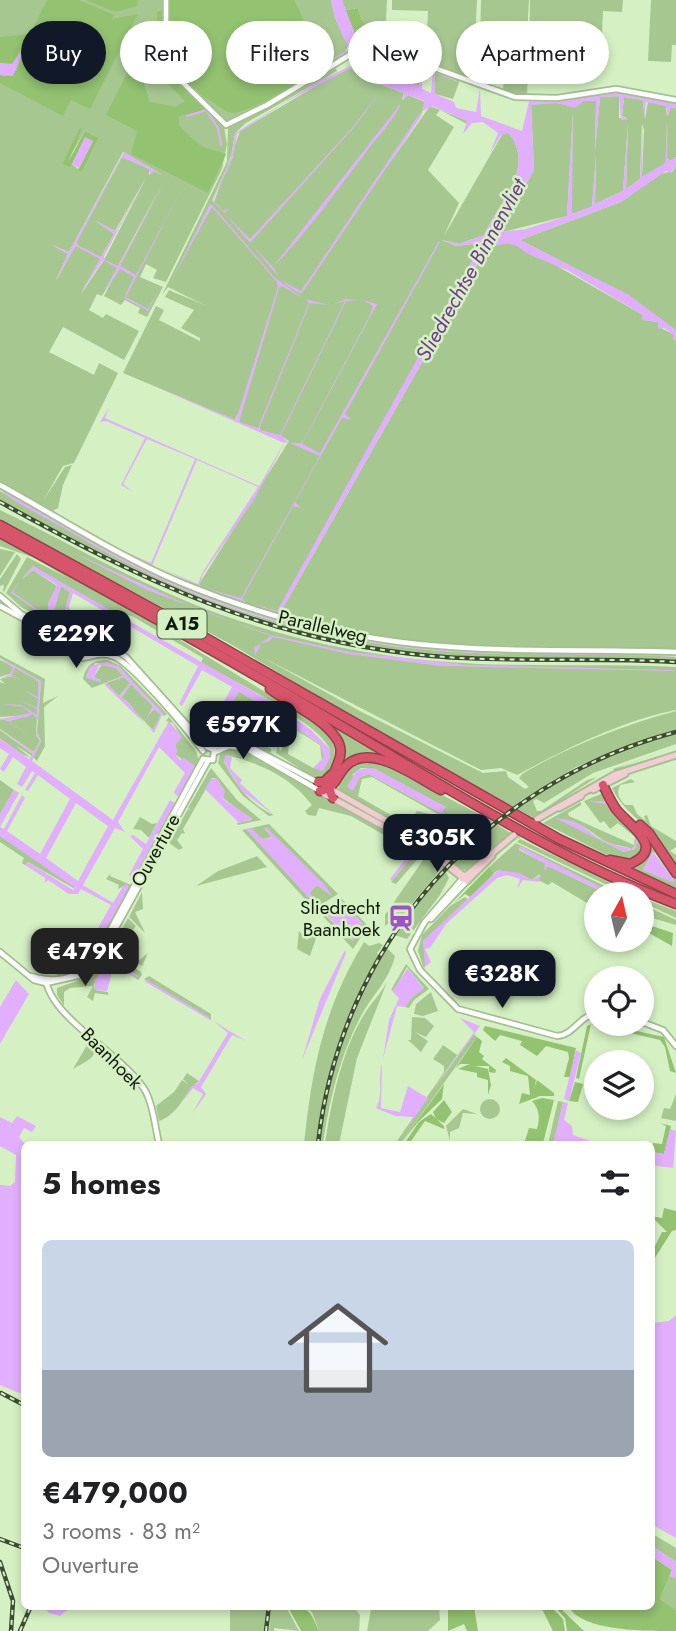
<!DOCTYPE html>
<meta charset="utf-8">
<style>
body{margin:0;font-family:Jost,sans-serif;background:#f6f6f6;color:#202124;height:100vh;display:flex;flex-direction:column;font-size:26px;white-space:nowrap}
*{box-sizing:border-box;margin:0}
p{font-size:23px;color:#757577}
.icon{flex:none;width:38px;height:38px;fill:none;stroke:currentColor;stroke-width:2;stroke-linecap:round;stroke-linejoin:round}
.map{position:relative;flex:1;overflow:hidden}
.panel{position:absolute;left:21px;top:1141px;width:634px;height:469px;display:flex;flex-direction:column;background:#fff;border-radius:10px;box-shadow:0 4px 10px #0003}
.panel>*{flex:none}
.hud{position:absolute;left:21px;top:21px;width:635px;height:63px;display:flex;gap:14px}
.needle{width:46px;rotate:8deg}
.fabs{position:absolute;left:584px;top:882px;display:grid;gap:14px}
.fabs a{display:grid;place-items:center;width:70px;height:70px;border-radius:50%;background:#fff;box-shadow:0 4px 10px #0003;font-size:35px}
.price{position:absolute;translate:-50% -60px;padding:0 16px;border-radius:14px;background:#111827;color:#fff;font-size:23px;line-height:46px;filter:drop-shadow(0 2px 4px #0008)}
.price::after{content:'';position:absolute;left:50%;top:42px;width:21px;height:16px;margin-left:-10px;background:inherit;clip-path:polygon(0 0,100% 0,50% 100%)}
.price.selected{background:#222;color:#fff}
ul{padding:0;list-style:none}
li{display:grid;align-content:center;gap:14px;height:371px;padding:0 21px}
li+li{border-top:2px solid #e0e0e0}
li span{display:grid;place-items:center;height:217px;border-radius:10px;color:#555}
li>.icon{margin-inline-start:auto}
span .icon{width:126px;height:126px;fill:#fffc;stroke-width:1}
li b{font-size:30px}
h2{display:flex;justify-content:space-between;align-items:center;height:84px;padding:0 21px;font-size:30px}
.chip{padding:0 24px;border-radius:32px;background:#fff;box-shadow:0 4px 10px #0003;font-size:24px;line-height:63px}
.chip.selected{background:#111827;color:#fff}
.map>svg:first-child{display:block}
.green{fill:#a7c791;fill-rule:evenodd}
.forest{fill:#93c271}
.water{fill:#e1affd;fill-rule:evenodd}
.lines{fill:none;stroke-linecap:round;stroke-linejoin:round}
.stream{stroke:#e1affd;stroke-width:2}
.secondary-tunnel{stroke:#b8d1a7;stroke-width:5;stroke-dasharray:5 2.5;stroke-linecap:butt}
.tertiary-casing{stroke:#a4bf92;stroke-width:8}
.secondary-casing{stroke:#a4bf92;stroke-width:9}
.motorway-casing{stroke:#924149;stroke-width:11}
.tertiary{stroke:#fff;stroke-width:4.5}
.secondary{stroke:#f3ccd3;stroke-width:5}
.motorway{stroke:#d7556b;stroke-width:8}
.rail-casing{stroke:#3d4b33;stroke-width:4.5}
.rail{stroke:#d5f1c3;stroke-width:2;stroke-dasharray:5;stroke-linecap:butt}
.labels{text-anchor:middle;stroke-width:5;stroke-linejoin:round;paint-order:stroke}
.shield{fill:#d5f1c3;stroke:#4c5b42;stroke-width:2}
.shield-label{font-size:18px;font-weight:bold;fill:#111b0a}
.street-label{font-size:19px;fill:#111b0a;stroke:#d5f1c3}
.poi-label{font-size:19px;fill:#111b0a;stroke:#d5f1c3;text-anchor:end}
.water-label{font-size:21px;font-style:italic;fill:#743892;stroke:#d5f1c3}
</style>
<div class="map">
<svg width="676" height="1631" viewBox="0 0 676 1631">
<rect width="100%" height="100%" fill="#d5f1c3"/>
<g class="green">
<path d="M0,0H331L335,18L348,46L345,52L353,51L324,68L315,44L306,49L299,33L285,40L308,79L224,126L227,144L222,169L166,282L153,278L157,270L146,264L140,277L163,287L147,317L138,313L140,308L125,300L121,305L104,296L163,182L102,296L97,294L89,310L103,318L106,314L139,331L124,360L63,327L49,352L94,375L99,363L118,373L74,463L63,466L43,501L65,467L72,465L63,485L58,508L53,511L0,483ZM82,130L67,161L85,131L99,138L82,172L72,164L70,168L62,164ZM123,152L163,175L154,171L149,175V169L122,157L76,242L79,247L75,246L56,281L68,254L52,245L69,252ZM147,176L104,260L81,294L100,259L96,255L101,257L114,234L96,221L115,231Z"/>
<path d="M342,0H387L386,21L379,23L377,47L374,33L361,19L358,8L345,10Z"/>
<path d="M392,0H477L473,80L422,61L426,54L428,11L392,10Z"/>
<path d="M481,0H529L525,70H528L527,96L503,91L506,46L480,44Z"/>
<path d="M530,0H623L622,12L603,11L601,59L535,69L529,65Z"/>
<path d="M651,0H676V45H672L671,62L648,61Z"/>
<path d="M364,54L423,64L419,67V87L370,69L362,58Z"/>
<path d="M334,65L337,71L246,123L235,133L231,158L212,200L214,202L240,131L336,74L355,67L363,78L404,93L402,100L408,95L425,102L422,113L381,175L430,106L468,121L467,124L440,110L436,115L454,127L428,170L459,203L444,236L503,133H509C536,169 499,202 484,235L459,244L442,240L456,246L479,243L480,247L277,615L204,590L199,584L289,441L280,435L276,437L239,422L244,400L235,420L123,373L156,306L164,310L159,320L200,341V338L181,328L194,310L165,297L169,290L204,305L168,287L162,295L227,162L228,128L328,73L327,70Z"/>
<path d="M435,73L460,80L453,99L435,94Z"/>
<path d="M617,90L676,102C634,94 598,94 557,103L575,107L583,101H596L595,151L600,97L619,96V118H627L622,116L624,97L643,100L645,119L648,101L666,106L667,116L671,107L676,108V157L670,161L667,158V119L666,163L642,177L644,130L642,124L640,179L626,189L628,123L623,191L595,204L596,155L592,207L571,214L573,111L567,216L499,233L534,170L531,104L553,103L557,99Z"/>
<path d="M676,165V330L660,321L629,296L520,240L621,202L660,174L673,171Z"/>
<path d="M506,242L522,246L643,315V320L658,322L661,328L675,335L673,339H676V650L440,644L363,634L279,615L486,249Z"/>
<path d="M0,487L164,577L276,617L415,645L676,653V655C607,651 538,655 469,651C336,644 206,607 90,541C72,531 11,499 0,487Z"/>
<path d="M0,491C59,523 116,560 178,587C261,623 351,644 441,651C508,656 576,653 644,655L676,657V661C589,657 502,661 416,652C258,635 137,574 0,500Z"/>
<path d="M0,510C80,548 155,594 240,621C308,643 377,657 448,662C524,668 600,663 676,667V710C618,722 568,748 517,775L501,768L481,770L262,657L358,710L483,773L506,771L508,777L525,789L529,787L519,778L522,774C571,745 621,726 676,711V744L593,773L544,803L536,799L533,801L537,811H541L587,780L597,777L534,818L387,737L234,646L0,520ZM641,741V744L578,770L522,804L520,801L576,767Z"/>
<path d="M0,535L125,606L314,722C339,742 340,753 324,779L313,777L276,753L278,746L280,751L282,749L283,740L289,744L288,754L313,768L325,767L330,749C316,720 231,680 201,663L203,658L132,616L122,614L119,618L33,566L22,579L33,570L57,586L48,604L50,619L43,615L61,629L68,608L87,623L80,636H73L21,607L6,593L27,557L66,577L35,558L0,546Z"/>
<path d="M0,549L15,552L0,576Z"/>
<path d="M17,554L21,559L4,592L0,589L3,591L4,585L0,586V579Z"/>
<path d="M61,586L70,592L61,626L51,619Z"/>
<path d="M0,655L45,679L43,703L58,696L44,707L45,746L37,761L33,757L41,741L37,732L41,681L30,675L39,682C38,703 37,717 36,735L40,741L34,752L0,729V719L9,721L29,715L0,717V682L5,684L0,679L12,676V673L0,677V660L29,674L0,658Z"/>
<path d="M107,660L121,666L167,714L164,716L118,666L95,663L86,676L101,682L94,677L102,664L116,668L123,676L92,688L83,679C86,665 93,660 107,660Z"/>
<path d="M124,677L130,683L119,696L106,683Z"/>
<path d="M131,684L153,706L148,716L155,708L161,715L153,730L121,698Z"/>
<path d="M239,691L320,744L325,753L322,761L320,745L296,730L292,739L287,737L290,731C276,708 268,719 255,711C252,710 247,705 242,702L237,703L230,716L236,719L233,724L220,719L224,717Z"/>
<path d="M296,704L410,771L378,757L346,762L343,744L336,732Z"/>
<path d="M169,717L196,751L200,764L182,797L179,796L194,768L175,754L177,751L175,745L181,737L173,723L166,721Z"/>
<path d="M0,730L33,754L32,756L15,745L31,758L13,750L0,738Z"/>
<path d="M238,732L271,749V753L233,740Z"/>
<path d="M676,747L617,768L676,752L614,772L613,769Z"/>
<path d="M227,748L245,750L422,849V854L396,884L391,882L414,854L402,846L401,841L391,843L384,835L351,816L319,808L316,816L308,815L305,811L312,805C291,777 260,763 226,755L224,762C236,784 250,805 274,815L269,816L243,796L218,763L221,750Z"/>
<path d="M361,760L381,763L492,821L456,854L458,857L496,824L512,834L468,870L459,869L437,849L438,844L452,830L450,821L372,777L362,779L358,796L408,825L417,811L430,814L416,829L437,840L429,844L339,789L338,783L350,766ZM361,768L375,769L445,807L441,813L369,774L360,777L352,775Z"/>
<path d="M211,768L237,800L261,820L238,825L237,823L252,820L223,798L224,790L216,778H212L183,829L185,834L182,833L177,840L183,848L179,850L169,843L188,809L192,811L188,808Z"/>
<path d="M631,779L635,782L620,785C616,794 619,798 625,805H633L637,814L646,821L644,816L647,815L651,826L676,841V847L670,851L676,855V868C667,856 659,841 649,831C635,816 621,807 612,788Z"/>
<path d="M0,780L14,790L0,814Z"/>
<path d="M603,793C615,807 676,870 615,859L543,823L581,802V805L568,813L569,816L634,845L635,837L618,823L610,829L604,821L600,823L584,801ZM561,820C576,820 589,830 600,838C608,845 622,845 632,849L638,841L635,849L624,852Z"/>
<path d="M140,817L152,824L157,823L149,838L141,830L133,829Z"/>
<path d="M269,824L338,894L314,909L242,830ZM247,830L263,839L272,837L332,896L317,885L309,893L319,904L317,906Z"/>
<path d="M643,832L676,876V889L621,866L644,857ZM653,852L655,853L671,876L665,872L663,878L643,870Z"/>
<path d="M0,836L69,881L75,889L28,862L25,865L22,863L24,858L0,842Z"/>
<path d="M520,839L634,894H626L517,842Z"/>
<path d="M516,843L621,894H614L520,847L519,850L546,864L545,870L548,866L607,894H597V909L552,882L548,885L538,880L540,874L532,880L498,870L494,873L489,867Z"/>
<path d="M257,856L267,867L196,886L218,871Z"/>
<path d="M426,856L442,868L400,918L397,916L385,926V915Z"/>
<path d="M445,870L449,878L440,895L407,939L394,935Z"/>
<path d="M111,873L110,876L133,886L106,936L98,941C90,967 84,970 58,977L54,970L58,960L63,964L83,962L94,941L102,936L126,885L118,889L119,885L106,879Z"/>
<path d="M142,892L143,909L135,912L145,933L129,917Z"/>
<path d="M465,897L469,900L423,941L426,962L424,969L418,951L422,935L450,906Z"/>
<path d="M341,898L368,926L353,949L320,913ZM342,901L363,924L353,941L323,913Z"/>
<path d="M642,898L676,911V918L642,902Z"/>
<path d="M642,904L676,920V925L642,915Z"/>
<path d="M128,918L136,926L120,944L137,962L148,953L142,966L116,950L115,941Z"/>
<path d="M299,931L307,940L313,935L316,938L310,956L297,949Z"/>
<path d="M364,942L369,946L379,943L383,945L377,953L380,957L386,947L395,956C389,981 371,996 360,1018C340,1056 329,1102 323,1144H304C312,1067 324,1008 364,942Z"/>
<path d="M113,955L141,972L142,975L138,980L126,971L139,977L114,960L107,963L94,984L95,990L108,992V995L95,993L93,1001L87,997L93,986L70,988L64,992V1006L57,995V988L91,976Z"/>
<path d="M406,964L429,989L414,1000L409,1008L405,1007L412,997L424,988L407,967L394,990H391Z"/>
<path d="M149,976L211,1014V1020L144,979Z"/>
<path d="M387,982L357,1058L339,1144H325C331,1103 341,1054 362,1018C369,1005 380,995 387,982Z"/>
<path d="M431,992L438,1011L423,1016L414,1014L416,1004Z"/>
<path d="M412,1017L425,1018L434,1026L426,1037L415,1032L428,1041L421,1052L408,1040H411Z"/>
<path d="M474,1034L477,1037L400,1144H395L444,1072V1066L433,1059L443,1045L457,1055L471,1036L430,1093Z"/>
<path d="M91,1038L97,1045C96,1059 83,1063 73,1069Z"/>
<path d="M187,1073L199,1081C184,1092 180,1114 159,1121L156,1106L174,1092L182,1080L189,1085L183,1079Z"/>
<path d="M676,1094V1121L661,1118L664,1108L670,1109Z"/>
<circle cx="490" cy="1109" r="10"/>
<path d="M558,1101L563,1102L554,1144H548Z"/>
<path d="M463,1109L477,1114L463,1113L459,1128L450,1132V1141L446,1126Z"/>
<path d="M651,1533L676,1548V1562L651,1545Z"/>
<path d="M672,1570L670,1575L676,1577V1610L660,1599Z"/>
<path d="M230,1607H267L264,1631H230Z"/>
<path d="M271,1607H286L299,1631L274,1628V1631H269Z"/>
<path d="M304,1607H354L360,1615L359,1631H319L312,1612Z"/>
<path d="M376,1607H439L440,1620L428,1631H367L371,1609Z"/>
</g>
<g class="forest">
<path d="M47,0H79L114,15L112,19L138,14L90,109L71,100L63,116L0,83V75L3,77L17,70L27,45H23L12,64L0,63V37L30,34Z"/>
<path d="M86,0H138L137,6L115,12Z"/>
<path d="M168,0H294L307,27L299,31L306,49L293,56L308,79C298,85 246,112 235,113C226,113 217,105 211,101C160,71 168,54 168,0Z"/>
<path d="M358,8L361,19L374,33V47L357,50L359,44L345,10Z"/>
<path d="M164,10C164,77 161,66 210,109L179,116V126L201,146L226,154L208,193L131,154L137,131L106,115L141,46L144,85L150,102L176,107L185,101L169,85L157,61V12Z"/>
<path d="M80,128L82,130L68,162L85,131L99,138L82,172L78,170L93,141L85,138L70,168L62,164Z"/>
<path d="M489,867L494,873L472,898L465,894L454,903Z"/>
<path d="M646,924L673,933L672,946L642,929Z"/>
<path d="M596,1022L664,1037L676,1073L670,1071L665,1047L660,1040L591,1024L579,1079L576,1078L587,1026Z"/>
<path d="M485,1026L576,1048L570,1077H564L569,1058L568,1052L546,1046L537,1056L520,1045L522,1041L500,1035L495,1041L483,1030Z"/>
<path d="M477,1037L482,1041L479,1052L484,1056L482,1059L496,1070L495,1073L489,1072V1066H475L488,1069L491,1085L488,1095V1080L477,1077V1073L458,1069L470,1064H460L455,1069Z"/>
<path d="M506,1058L536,1080L534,1089L537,1080L554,1093V1096H540L519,1104L522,1093L530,1095L528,1076L510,1071V1066L502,1062Z"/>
<path d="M575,1082L583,1084L578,1102L569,1101Z"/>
<path d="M444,1084L442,1099L418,1122L400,1144Z"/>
<path d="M542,1098L554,1100L543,1143L524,1144L529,1128L537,1129C540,1118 540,1110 532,1101Z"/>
<path d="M444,1100L452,1112L444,1123L436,1119L433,1112Z"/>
<path d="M431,1114L444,1126V1129L425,1121L409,1144H404L419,1122Z"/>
<path d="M660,1123L671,1126L664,1154L652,1152L653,1143L662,1144L666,1126Z"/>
<path d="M664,1208L676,1211V1230L672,1231L651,1264V1247L655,1246L662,1232H667L651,1216L662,1218Z"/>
<path d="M651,1556L672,1570L660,1599L676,1610V1631C644,1631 582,1631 569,1607L651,1606Z"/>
<path d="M288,1607C309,1606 311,1612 319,1631H301Z"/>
<path d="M448,1607H474L478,1631H467L464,1624L448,1631Z"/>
<path d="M541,1607H551L563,1619L565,1631H553Z"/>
<path d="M555,1607H559L584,1631H567L565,1618Z"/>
</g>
<g class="water">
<path d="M331,0H342L359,44L358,52L375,51L413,62L364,54L362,58L370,69L419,86L420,69L416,65L423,66L422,89L431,93L433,69L457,78L456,81L435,73V94L454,102L456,108L476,112L480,88L481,116L522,131L529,101L556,102L614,91L676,102V108L671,107L668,117L666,106L646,102L644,120L643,100L624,97L622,116L628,120H621L619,96L600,97L595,152L596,101H583L575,108L557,103L531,105L534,170L499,232L526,229L567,216L573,111L572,214L592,206L596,155L595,204L623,191L628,123L626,189L640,179L643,123L642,177L665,163L668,120L667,158L670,161L676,157V165L671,173L666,171L621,202L520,240L629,295L676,330V339L673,340L674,335L664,328L658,329V322L642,320L643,315L567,270L526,253C514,240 502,243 486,249L279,615L253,604L277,611L480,246L479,243L456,246L442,240L459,244L484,235C499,202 536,169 509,133L501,135L490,153L498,133L483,122L472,123L463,134L467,121L432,106L423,111L424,101L408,95L403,101L404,93L363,78L357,68H351L284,103L237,134L233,158L213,200L223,211L230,208L224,213L212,200L231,158L235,133L319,81L355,64L353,51L331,60L349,49L335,18Z"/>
<path d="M26,44L13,76L0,75V63L12,64Z"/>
<path d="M382,89L355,126L250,243L226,215L250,239L352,128Z"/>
<path d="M401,103C395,119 378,136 367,151C337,190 308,232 273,267L278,275L276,274L252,245L273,267Z"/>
<path d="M420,113L422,115L302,293C295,292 288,286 282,281L301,291Z"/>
<path d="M85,137L93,141L79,168L72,164Z"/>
<path d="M124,152L163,175L154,171L150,175L149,169L122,157L76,244L101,257L114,234L95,221L116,231L147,176L104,256L105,260L118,266L165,182L120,266L136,275L182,189L126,297L148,309L161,285L146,315L147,310L124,298L134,277L120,269L102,296L117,268L103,260L80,294L100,259L76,246L55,281L68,254L51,244L69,252Z"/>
<path d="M210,204L214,207L275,278L303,298L282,286L279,288L239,422L258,428L309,303L306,299L328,305L310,303L260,427V430L280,435L345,301L332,305L346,299L359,300L346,301L281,435L289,443L285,442L255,498L203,574L199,586L158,567L198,584L202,573L258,487L197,460L152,566L119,549L151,563L195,459L147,439L123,484L133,492L121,485L145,438L106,421L100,422L109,408L105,418L259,486L284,443L154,386L236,420L278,287L277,282L212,207L170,283Z"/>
<path d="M439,241L440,242L345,414L352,420L342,418L295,502L301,508L293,506L242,599L247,603L204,588L241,598L320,456L290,443H302L369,317L373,306L362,300L377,304L302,444L320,453Z"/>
<path d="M0,489C59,521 115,558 177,584C269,624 368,646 469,651C527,654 585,652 644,653L676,657C598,653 520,657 442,651C313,641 187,602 76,535C60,525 8,500 0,489Z"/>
<path d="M72,552L201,611L271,635L350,652L468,665L672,670L676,671L441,666L349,654L273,637L268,642L261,643L255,656L254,648L271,636L147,590Z"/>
<path d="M33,566L275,704L310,729L330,749V758L323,771L313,768L324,757L320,744L239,691L224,718L217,714L232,687L202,670L182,706L179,704L198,666L73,593L64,625L59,628C42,616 28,603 11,593L19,582L13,592L50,619L48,604L57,585L33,570L22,579ZM61,586L70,592L61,626L51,619Z"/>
<path d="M0,658L41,681L37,732L41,741L32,761L113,820L169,721L182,737L175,745L178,751L175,754L180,760L184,758L195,766L179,796L176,795L174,792L185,773L159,747L118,822L125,832L115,828L83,885L113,903L124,885L127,884L129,888C119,906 110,926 96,939C87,947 91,958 77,965L111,905L81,889L78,894H69L48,880L45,883V878L25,865L28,862L73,890L75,888L0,836V814L14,790L19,793L0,827L4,829L22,795L25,798L7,831L40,854L70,799L38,775L28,791L25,790L35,773L32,771L22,787L17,784L26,767L13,757L4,772L0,769L9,754L0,748V738L29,759L33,754L0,729L34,752L40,741L36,734L38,720L33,714L25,718L34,725L24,717L9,721L32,738L8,721L0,719L30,713L23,707L2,704L21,705L37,715V709L18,700L37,708L38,699L24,690L38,697V681L15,668L12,675L22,681L12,676L0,679L10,674L13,668ZM76,803L108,826L78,881L46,858Z"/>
<path d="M107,662L118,666L163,713L154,733L104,684L123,676L116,668L99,665L94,677L101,680L100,682L86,678L90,666ZM124,677L130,683L119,696L107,683ZM131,684L153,706L145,722L153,709L161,715L153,730C140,724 134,703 121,697Z"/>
<circle cx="216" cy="731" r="8"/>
<path d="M226,755L232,757L230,768L242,780L240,783L274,815L242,791L224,762Z"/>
<path d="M370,768L375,769L446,807L441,813L369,774L360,777L353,791L347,787L357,770Z"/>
<path d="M216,778L225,791L223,799L253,819L239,823L205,789L211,779Z"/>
<path d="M170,800L175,803L133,879L129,875L143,849L130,836L133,835L146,844Z"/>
<path d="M587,801H604L606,803L636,835L639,839L635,849L624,852L555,818C579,820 584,828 600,839C609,844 623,847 633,849L637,838L605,804Z"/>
<path d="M266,827L325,885L332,896L317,885L309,893L319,904L317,907L246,829L251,828L263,839L272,838L264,829Z"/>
<path d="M402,846L414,854L392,881L390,879L404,861Z"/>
<path d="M520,846L614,894H607L548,866L544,871L545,864L519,849Z"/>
<path d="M653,852L674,880V883L643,870Z"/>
<path d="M498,870L519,873L532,880L541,875L539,882L523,880L517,889L520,879L507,875L497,878L446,924L430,948L425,949L431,962L425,967L423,941Z"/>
<path d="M341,901L363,924L353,941L323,912Z"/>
<path d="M345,950L346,953L302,1060L320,999Z"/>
<path d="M114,960L139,978L113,969L107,991L95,990V980L107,963Z"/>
<path d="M408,968L424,989L412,997L405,1007L397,1006L383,1059L389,1020L399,998L392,991Z"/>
<path d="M16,980L29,994L0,1044V1007Z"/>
<path d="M147,980L209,1017L210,1020L144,981Z"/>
<path d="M460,1018L480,1026L431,1094L474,1032Z"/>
<path d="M215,1022L246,1041L232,1035L201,1087L206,1094L192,1114L203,1094L193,1088L182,1102L191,1087L198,1083L228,1033Z"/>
<path d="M576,1050L581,1053L569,1101L564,1099Z"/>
<path d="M382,1064L381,1108L400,1112L408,1086L428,1098L406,1130L413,1117L395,1116L376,1108C384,1095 377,1079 382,1064Z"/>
<path d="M563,1102L568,1103L564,1120L572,1126L573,1135L599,1144H553Z"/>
<path d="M17,1116L36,1126L32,1132L24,1128L19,1137L25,1144L24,1395L0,1385V1185L10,1186L15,1182L16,1155L0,1146V1117L12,1123Z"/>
<path d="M670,1129L676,1131L673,1168L651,1165V1152L664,1154Z"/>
<path d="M676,1315V1538L651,1524V1323L669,1321Z"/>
<path d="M651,1545L676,1562V1578L670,1577L672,1570L651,1556Z"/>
<path d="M44,1607V1606L71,1607L60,1616L49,1613Z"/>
</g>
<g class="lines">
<path class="stream" d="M187,116L206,110L218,128L221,145"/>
<path class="secondary-tunnel" d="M517,837L534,824"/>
<g class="tertiary-casing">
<g id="tertiary">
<path d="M166,0V55L172,72L226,125L267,105L353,53L367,49L387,51L515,97L557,98L616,89L676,100"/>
<path d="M0,485C60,518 118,556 182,583C257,614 336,635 417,644C503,653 590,649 676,652"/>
<path d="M0,596L21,614L77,645"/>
<path d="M0,606L24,619"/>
<path d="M75,648L84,642C98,650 113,647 126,657L207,747L214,750L213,760L203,759"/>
<path d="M75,648L81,658C92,657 100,652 112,656C131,661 189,732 203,751"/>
<path d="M213,748L228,742H241L319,783"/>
<path d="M216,752L229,746L247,749L320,791"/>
<path d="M462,879L424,923L410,949L420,970L458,1009L557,1036C574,1035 579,1016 597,1013"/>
<path d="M431,919L467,881"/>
<path d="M108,942L208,761"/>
<path d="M0,952L34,980L46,983L86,974L101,955"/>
<path d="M101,955L110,951L108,942"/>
<path d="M31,976C61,985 93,976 97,944L108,934L203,759"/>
<path d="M46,980C51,1019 127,1057 146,1092C154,1108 155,1127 159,1144"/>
<path d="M642,1022L663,1030L676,1046"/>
</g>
</g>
<g class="secondary-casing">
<g id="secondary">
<path d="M329,788L422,841L464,876"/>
<path d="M593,790L625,774"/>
<path d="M321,792L427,850L467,881"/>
<path d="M559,808L581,796"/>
<path d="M537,819L614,775L676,755"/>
<path d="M462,879L514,835"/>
<path d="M467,881L492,856"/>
</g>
</g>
<g class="motorway-casing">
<g id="motorway">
<path d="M0,525L199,634L559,839L676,894"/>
<path d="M0,533C116,596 231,660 345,728C452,791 560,860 676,904"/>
<path d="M270,689C291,705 321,716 336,738C352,760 320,778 333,798"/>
<path d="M318,782H324L332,774"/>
<path d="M603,785C607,793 611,802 616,809C628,825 668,848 630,864L610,860"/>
<path d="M320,791C336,788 336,776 346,766C370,741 417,778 441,790"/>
<path d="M640,825L649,833L676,873"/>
</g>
</g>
<use href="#tertiary" class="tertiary"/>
<use href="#secondary" class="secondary"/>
<use href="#motorway" class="motorway"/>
<g class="rail-casing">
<g id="rail">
<path d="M0,502C143,581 267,641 432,656C513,663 595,657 676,662"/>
<path d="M318,1144C340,946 483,783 676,732"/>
<path d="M1,1393L24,1405"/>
<path d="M0,1539L24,1548"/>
<path d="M0,1562L13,1601L11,1631"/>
<path d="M20,1631L31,1606"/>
<path d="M266,1631L269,1606"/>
</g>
</g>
<use href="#rail" class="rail"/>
</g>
<defs>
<g id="station-bare" transform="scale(2.1)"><path d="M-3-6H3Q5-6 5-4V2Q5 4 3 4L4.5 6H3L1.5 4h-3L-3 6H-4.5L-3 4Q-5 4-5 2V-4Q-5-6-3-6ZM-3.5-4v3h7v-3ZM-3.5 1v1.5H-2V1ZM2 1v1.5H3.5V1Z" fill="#9f52c4" stroke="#d5f1c3" stroke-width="2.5" paint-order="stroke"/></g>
</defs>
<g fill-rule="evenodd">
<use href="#station-bare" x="401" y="918"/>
</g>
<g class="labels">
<rect class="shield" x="157.5" y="609.5" width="49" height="29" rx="5"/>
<g class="shield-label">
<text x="182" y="630">A15</text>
</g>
<g class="street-label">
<text transform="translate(323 626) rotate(13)" y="7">Parallelweg</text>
<text transform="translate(155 850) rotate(-61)" y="7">Ouverture</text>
<text transform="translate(112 1058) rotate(45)" y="7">Baanhoek</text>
</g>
<g class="poi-label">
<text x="380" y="914">Sliedrecht<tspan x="380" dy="22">Baanhoek</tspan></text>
</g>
<g class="water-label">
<text transform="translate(471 270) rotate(-61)" y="7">Sliedrechtse Binnenvliet</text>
</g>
</g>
</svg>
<div class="fabs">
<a><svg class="needle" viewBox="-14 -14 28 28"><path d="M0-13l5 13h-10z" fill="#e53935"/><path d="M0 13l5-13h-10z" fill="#757577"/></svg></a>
<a><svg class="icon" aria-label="locate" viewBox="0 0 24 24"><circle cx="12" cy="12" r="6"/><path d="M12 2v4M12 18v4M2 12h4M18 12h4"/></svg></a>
<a><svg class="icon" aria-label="layers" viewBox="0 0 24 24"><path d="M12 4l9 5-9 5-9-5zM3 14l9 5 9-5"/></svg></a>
</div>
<b class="price" style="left:76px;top:670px">€229K</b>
<b class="price" style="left:243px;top:761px">€597K</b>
<b class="price" style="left:437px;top:874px">€305K</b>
<b class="price selected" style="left:85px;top:988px">€479K</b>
<b class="price" style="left:502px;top:1010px">€328K</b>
<div class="hud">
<a class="chip selected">Buy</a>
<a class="chip">Rent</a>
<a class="chip">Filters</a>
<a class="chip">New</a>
<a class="chip">Apartment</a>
</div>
<section class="panel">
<h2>5 homes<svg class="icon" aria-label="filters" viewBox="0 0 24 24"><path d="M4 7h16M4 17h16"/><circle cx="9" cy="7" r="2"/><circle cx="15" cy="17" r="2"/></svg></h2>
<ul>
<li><span style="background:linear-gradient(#c9d6e8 60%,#9aa5b1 0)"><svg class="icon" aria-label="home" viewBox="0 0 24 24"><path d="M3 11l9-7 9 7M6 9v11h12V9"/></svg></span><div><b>€479,000</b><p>3 rooms · 83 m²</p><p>Ouverture</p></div></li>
</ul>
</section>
</div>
